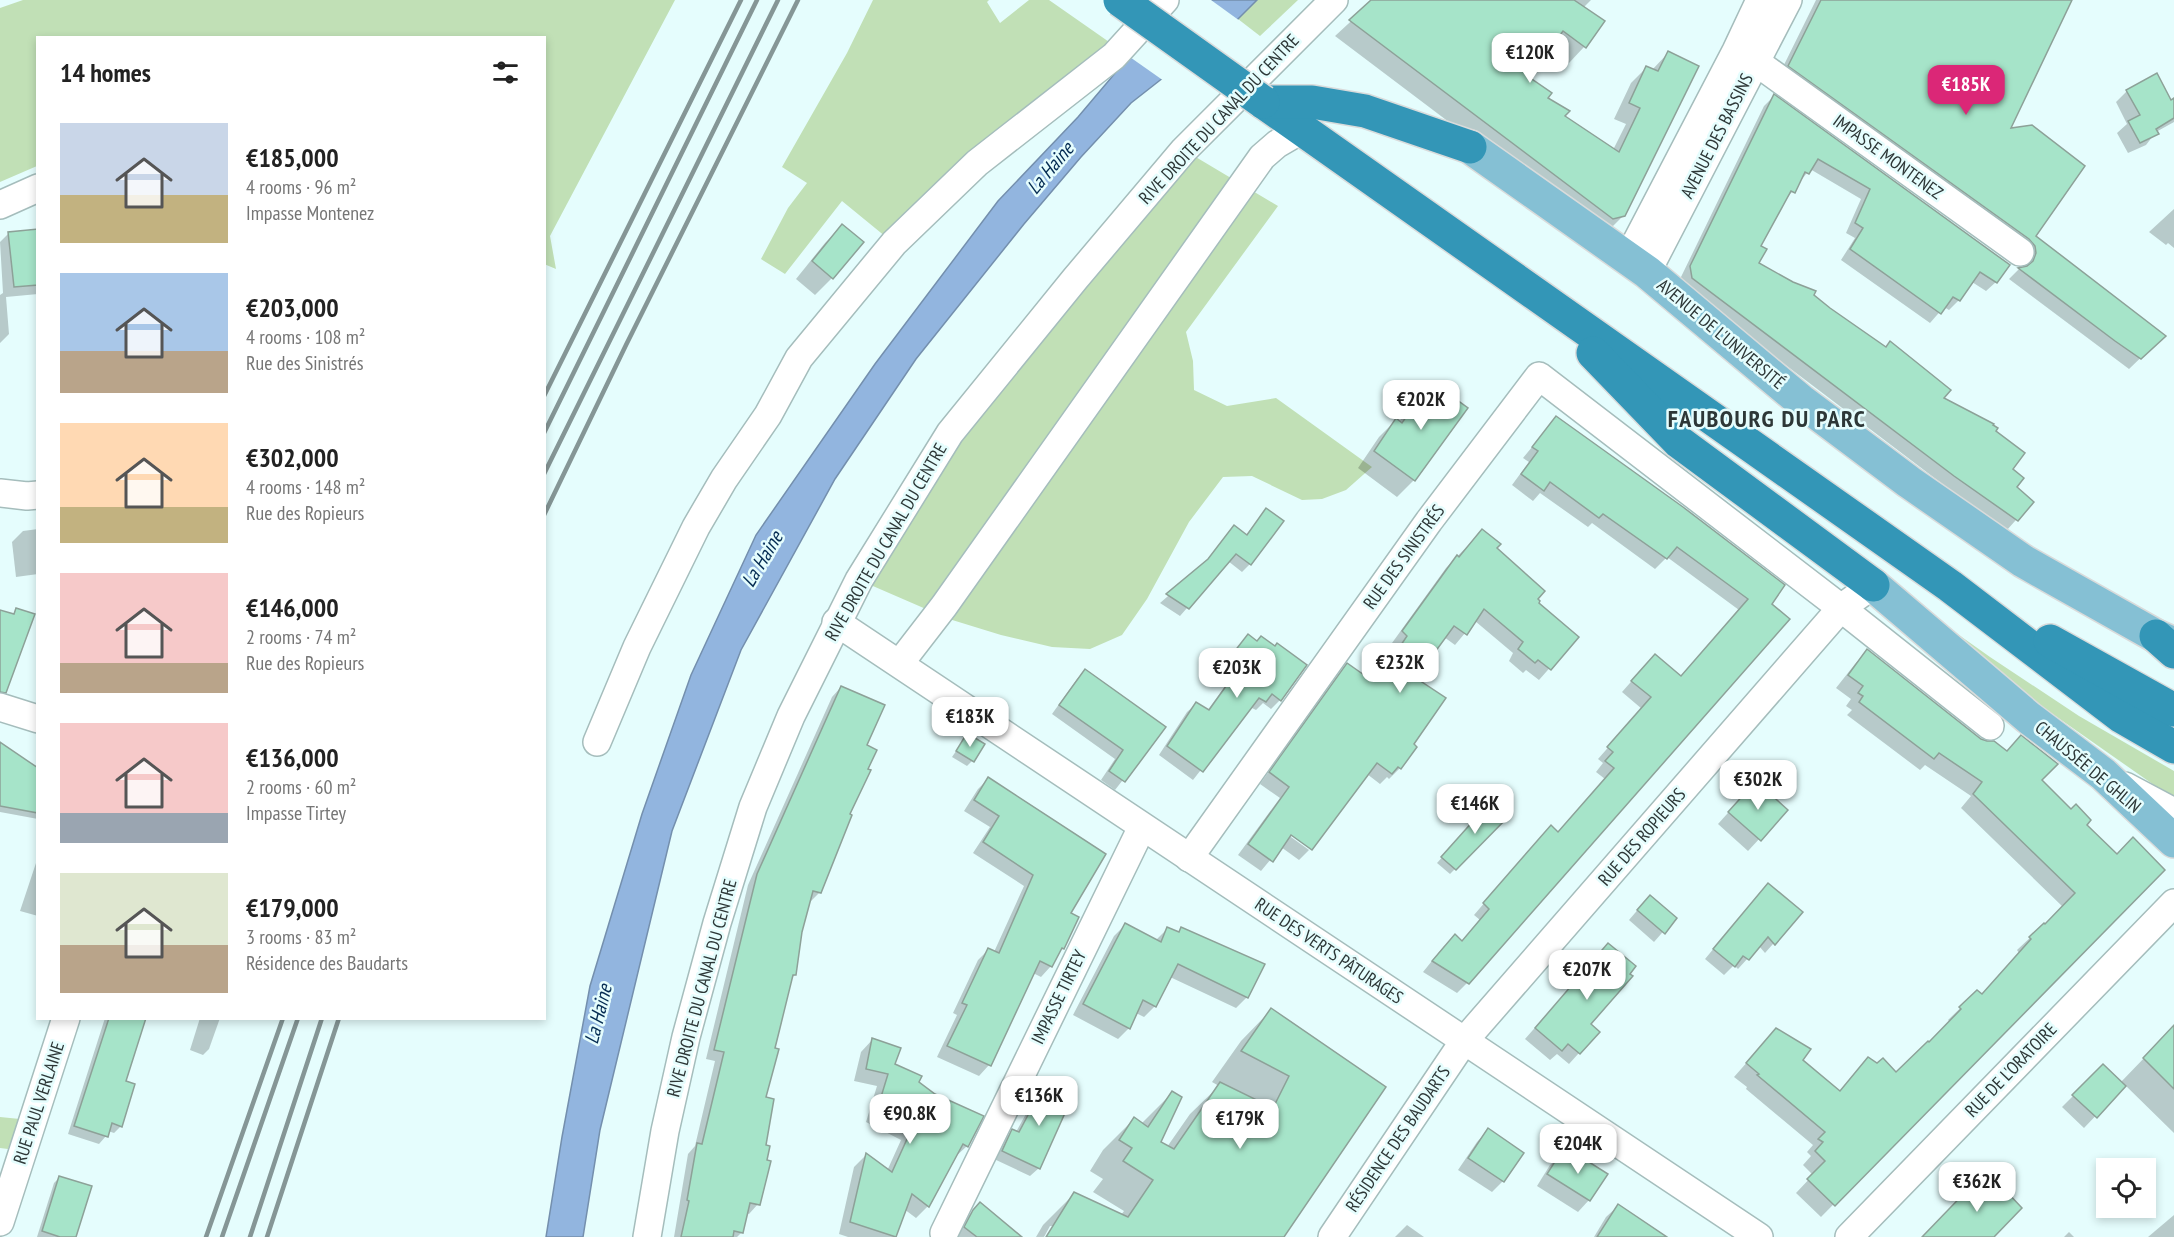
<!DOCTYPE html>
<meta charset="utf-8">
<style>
body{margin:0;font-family:"PT Sans Narrow",sans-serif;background:#f6f6f6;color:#222;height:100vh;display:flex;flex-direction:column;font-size:22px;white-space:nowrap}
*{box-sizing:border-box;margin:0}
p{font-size:20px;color:#767676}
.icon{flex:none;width:33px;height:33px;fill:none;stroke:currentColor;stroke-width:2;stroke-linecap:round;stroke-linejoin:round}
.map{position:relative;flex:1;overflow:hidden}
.details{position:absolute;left:36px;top:36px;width:510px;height:984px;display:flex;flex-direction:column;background:#fff;border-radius:0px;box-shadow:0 3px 9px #0003}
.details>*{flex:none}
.controls{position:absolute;left:2096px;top:1158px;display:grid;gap:12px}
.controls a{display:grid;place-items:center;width:60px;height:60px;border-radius:0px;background:#fff;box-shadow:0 3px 9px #0003;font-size:30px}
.price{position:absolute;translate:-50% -51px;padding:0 14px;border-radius:12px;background:#fff;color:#222;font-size:20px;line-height:39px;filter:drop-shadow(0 2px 3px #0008)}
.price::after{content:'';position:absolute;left:50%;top:36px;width:18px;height:14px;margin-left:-9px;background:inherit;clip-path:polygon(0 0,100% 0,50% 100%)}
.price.on{background:#db2777;color:#fff}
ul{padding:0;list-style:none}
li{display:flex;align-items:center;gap:18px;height:150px;padding:0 24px}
li span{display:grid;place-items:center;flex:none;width:168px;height:120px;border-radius:0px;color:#555}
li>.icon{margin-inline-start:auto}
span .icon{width:72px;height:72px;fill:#fffc;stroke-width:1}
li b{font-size:26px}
h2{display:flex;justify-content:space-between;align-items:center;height:72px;padding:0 24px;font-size:26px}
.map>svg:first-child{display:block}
.green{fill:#c1e0b6}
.water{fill:#92b5df;stroke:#748fad;stroke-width:1.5}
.pier{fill:#e5fdfd}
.shadow{fill:#0003}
.building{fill:#a6e4c9;stroke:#8da198;stroke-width:1.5}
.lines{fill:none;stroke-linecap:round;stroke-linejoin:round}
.minor-casing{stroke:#a5bdbc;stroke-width:30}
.major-casing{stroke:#d9dbdb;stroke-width:36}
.highway-casing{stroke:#d9dbdb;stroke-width:36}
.minor{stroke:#fff;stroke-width:27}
.major{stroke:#85c0d4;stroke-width:33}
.highway{stroke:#3396b7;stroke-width:33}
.rail{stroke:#859696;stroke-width:4.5}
.highway-bridge-casing{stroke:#d9dbdb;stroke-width:36;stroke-linecap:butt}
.highway-bridge{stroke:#3396b7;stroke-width:33}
.labels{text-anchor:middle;stroke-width:5;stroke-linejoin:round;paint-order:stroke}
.street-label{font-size:18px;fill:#2d3737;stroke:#e5fdfd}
.water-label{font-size:20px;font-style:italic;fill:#042b52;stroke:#e5fdfd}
.district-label{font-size:24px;font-weight:bold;letter-spacing:1.5px;fill:#2d3737;stroke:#e5fdfd}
</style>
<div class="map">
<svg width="2174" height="1237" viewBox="0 0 2174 1237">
<rect width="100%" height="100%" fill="#e5fdfd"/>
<g class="green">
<path d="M23,0H675L550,236L556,269L544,264V38H38L37,166L0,182V8Z"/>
<path d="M873,0H989L987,2L1000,23L1029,0H1049L1112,44L886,237L842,201L785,274L761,259L788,208L807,183L782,167L847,53Z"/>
<path d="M1257,0H1298L1260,36L1238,19Z"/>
<path d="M1184,150L1278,206L1186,332L1193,361L1194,390L1227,406L1276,398L1372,467L1346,490L1322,499L1302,500L1252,476L1223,477L1189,522L1147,599L1122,635L1090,649L1052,647L1001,635L949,619L859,580L891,527Z"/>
<path d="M1911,601L1990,657L2079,716L2174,771V799L1994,673Z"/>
<path d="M0,1117L20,1119L8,1149L0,1148Z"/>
</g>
<path class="water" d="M1189,0H1257L1238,19L1131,103L1081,157L1024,224L916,359L835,479L741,650L672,831L600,1130L583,1237H546L562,1137L590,986L642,814L691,675L756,535L875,364L998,201L1078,117L1122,65Z"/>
<path class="pier" d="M1184,0H1211L1240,21L1164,81L1127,55Z"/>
<g class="shadow">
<path d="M1374,0H1591L1583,8L1603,21L1584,47L1569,63L1549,48L1527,77L1563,116L1613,150L1626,124L1614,119L1631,83L1647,67L1652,70L1668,53L1624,215L1608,231L1597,234L1335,36Z"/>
<path d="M1816,0H2070L2008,130L2034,237L2153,346L2129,369L2009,279L2019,269L2024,268V257L1778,77Z"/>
<path d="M2127,91L2170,102L2174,100V122L2156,132L2146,145L2128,153L2117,133L2127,124L2116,102Z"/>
<path d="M1774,96L1996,282L1986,291L1972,282L1959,300L1949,310L1944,307L1930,323L1841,260L1855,238L1846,233L1861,199L1810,169L1784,202L1759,246L1757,263L1812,296L1942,399L1993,431L2011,469L2015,488L2032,502L2007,530L1945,486L1683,287L1681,277L1764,106Z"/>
<path d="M2174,209V248L2168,243L2166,245L2149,232Z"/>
<path d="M842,226L832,278L815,295L796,279L825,243Z"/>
<path d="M38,231V294L6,297L9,334L0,343V295L3,293L0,242L9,233Z"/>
<path d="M1432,383L1414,480L1397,497L1358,468L1379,437L1396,420L1399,422L1414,400Z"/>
<path d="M1556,418L1783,585L1467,983L1457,993L1423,972L1444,946L1461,942L1480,920L1474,915L1540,838L1557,834L1605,779L1596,772L1603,763L1598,759L1642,709L1622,692L1645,666L1680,678L1739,610L1667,557L1655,569L1592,523L1588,527L1540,493L1533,501L1512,485L1529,462L1523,458Z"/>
<path d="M1266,510L1250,564L1242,572L1228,561L1180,616L1160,603L1204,565L1234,527L1245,536Z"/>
<path d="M38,529V574L16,577L12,542L23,531Z"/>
<path d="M1482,531L1536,599L1537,603L1577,637L1539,680L1526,670L1523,673L1509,661L1513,653L1475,621L1455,645L1444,637L1414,678L1412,745L1400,768L1389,779L1387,777L1380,784L1367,774L1285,830L1284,832L1309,850L1299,860L1281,847L1261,871L1238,855L1280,798L1260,784L1337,676L1347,665L1366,678L1388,651L1393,654L1398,647L1392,643L1446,568Z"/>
<path d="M1248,636L1256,642L1280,700L1271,709L1263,703L1256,710L1250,707L1193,780L1159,755L1187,712L1196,704L1207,711L1231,678L1220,670Z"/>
<path d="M1867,651L1980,740L2040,780L2116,856L2163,870L1821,1217L1796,1193L1813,1175L1803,1165L1811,1156L1807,1152L1813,1145L1746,1089L1747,1087L1734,1077L1764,1043L1801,1060L1839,1092L1869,1059L1896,1074L1929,1044L1950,1022L1948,1020L1977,992L1981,996L2019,953L2017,950L2063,907L1961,808L1971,796L1925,765L1920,770L1847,715L1852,710L1846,706L1851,699L1836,688L1855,664Z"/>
<path d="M1085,671L1164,727L1115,790L1101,780L1115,759L1052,714L1077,679Z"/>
<path d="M841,687L865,746L848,815L820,892L811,901H808L800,931L795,975L790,979L778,1028L764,1098V1146L758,1204L749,1214L746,1213L742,1232L737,1237H674L688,1154L695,1146L715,1061L706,1059L748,885L832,697Z"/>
<path d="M967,735L972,761L967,766L952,757Z"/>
<path d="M0,744L38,773V819L0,812Z"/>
<path d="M988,779L1069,913L1063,948L1057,954L1051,966L1041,977L1033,973L989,1065L979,1076L937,1057L957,1015L953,1013L978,960L989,949L994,952L1024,886L973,853L990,827L964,811L978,789Z"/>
<path d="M1745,794L1786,810L1748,851L1718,824Z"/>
<path d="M1486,808L1506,817L1450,874L1437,863Z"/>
<path d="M38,857V916L20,911Z"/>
<path d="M1759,894L1801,912L1765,953L1759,946L1738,969L1734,965L1724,975L1705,959Z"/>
<path d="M1641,906L1675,918L1654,942L1629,920Z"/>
<path d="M1125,925L1155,941L1167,929L1177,933L1182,929L1247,997L1236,1008L1170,977L1155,1006L1144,1017L1136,1013L1129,1028L1118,1039L1073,1015L1114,936Z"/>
<path d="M1598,956L1589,1024L1598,1032L1569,1064L1557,1054L1550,1060L1525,1039Z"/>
<path d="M1271,1010L1384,1088L1282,1237H1047L1054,1226H1050L1044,1237H1036L1043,1225L1074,1194L1121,1215L1124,1211L1093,1192L1103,1179L1090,1171L1103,1150L1134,1119L1141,1124L1172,1093L1159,1143L1167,1147L1190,1114L1219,1086L1212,1082L1241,1041Z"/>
<path d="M105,1018H144L124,1082L121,1126L114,1133L108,1131L106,1136L99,1144L68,1134Z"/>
<path d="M200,1018H220L209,1049L203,1055L190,1050Z"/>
<path d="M2174,1027V1133L2125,1085L2084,1128L2062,1107L2103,1066L2120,1083Z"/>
<path d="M873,1039L893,1065L918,1083L967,1146L954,1158L928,1206L916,1218L904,1209L894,1237H848L839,1234L854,1167L866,1155L887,1171L901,1140L866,1122L877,1086L854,1081L861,1052Z"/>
<path d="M1046,1083L1039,1168L1030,1176L994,1159L1004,1139L1013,1131L1016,1132L1038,1092Z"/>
<path d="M1488,1130L1503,1181L1492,1192L1458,1170L1477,1142Z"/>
<path d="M1562,1154L1606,1174L1589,1200L1578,1212L1537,1186L1550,1165Z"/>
<path d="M59,1178L75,1237H37L54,1183Z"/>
<path d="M980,1204L1020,1237H947Z"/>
<path d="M1618,1206L1657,1237H1594L1606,1217Z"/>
<path d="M2174,1215V1237H2148Z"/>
<path d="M1407,1225L1424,1237H1395Z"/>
<path d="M2069,1232L2074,1237H2064Z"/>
</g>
<g class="building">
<path d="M1371,0H1574L1605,21L1586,48L1563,31L1529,77L1552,93L1548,98L1570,111L1565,116L1619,152L1640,108L1629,103L1646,66L1658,71L1668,51L1699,66L1625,216L1613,219L1349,20Z"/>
<path d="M1821,0H2072L2011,128L2032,125L2085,166L2036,236L2166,336L2141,359L2115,341L2018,268L2027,266L2033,261L2036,253L2035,246L2029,239L1788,66Z"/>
<path d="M2157,73L2171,100L2174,98V118L2156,129L2159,134L2140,143L2128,121L2140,115L2126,90Z"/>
<path d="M1774,94L2010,265L1997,283L1980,272L1960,301L1953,297L1941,314L1850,249L1863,228L1855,223L1870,189L1818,159L1809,174L1805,172L1795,193L1791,191L1761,246L1767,249L1759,263L1793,282L1816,291L1814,295L1830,308L1886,347L1890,341L1951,390L1944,398L1994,424L1993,425L1998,428L1996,431L2025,453L2013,469L2024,478L2017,487L2034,502L2018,521L1954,476L1692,278L1690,266Z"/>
<path d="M842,224L864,242L833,279L812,261Z"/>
<path d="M38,229V285L14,287L8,232Z"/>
<path d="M1431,381L1468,408L1415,481L1374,451L1396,418L1402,423Z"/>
<path d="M1556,416L1683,507L1785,585L1772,604L1790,619L1469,984L1432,961L1455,934L1462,941L1489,909L1483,903L1551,825L1558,832L1614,768L1605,761L1613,752L1607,747L1651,697L1631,681L1655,654L1681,676L1748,599L1677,547L1667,559L1603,514L1599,518L1550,482L1544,491L1521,474L1538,451L1532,447Z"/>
<path d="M1266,508L1284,521L1251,565L1236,554L1189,609L1166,594L1208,559L1234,525L1247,535Z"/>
<path d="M1482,529L1501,544L1497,548L1545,591L1538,599L1540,601L1539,603L1579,637L1551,670L1538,660L1535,663L1518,649L1523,642L1484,609L1467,635L1454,626L1416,678L1446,698L1414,744L1417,747L1401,769L1398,767L1392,774L1377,763L1312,850L1291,835L1273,862L1248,844L1289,787L1269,772L1347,663L1367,677L1388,649L1395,654L1407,636L1402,631L1457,555L1459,557Z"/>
<path d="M16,608L35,614L6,693L0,692V610L14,614Z"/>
<path d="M1248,634L1257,641L1261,636L1275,646L1277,643L1307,665L1281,701L1272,694L1266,702L1259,698L1203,772L1167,746L1196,702L1209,710L1239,668L1227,661Z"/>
<path d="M1867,649L1981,739L1987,741H1994L2007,751L2021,735L2058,764L2042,780L2071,809L2076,804L2091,820L2087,825L2117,854L2133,837L2165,870L1835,1206L1807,1179L1825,1161L1815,1151L1823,1142L1818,1139L1825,1132L1757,1075L1759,1074L1746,1063L1776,1028L1811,1049L1803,1060L1840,1091L1868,1057L1877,1063L1883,1058L1896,1072L1928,1041L1929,1042L1961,1009L1959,1007L1977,990L1982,994L2031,939L2029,937L2044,923L2045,924L2075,893L1973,794L1982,782L1939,753L1934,759L1859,702L1863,696L1858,693L1863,686L1848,675Z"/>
<path d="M1085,669L1166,727L1125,782L1109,771L1123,750L1059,705Z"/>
<path d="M841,686L885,705L867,745L877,750L868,769L871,770L850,814L852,815L821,893L813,891L802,932L796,975H793L780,1028L775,1048L779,1049L766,1097L774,1099L766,1145L770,1146L767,1160L771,1161L760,1205L750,1203L743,1233L734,1231L733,1237H681L689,1201L687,1200L697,1143L702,1144L724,1052L714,1050L757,874Z"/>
<path d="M967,733L985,744L974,762L956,751Z"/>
<path d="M0,742L38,768V813L0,806Z"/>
<path d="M988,777L1106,854L1071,913L1079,917L1064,949L1062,948L1052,967L1040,961L991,1066L947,1046L967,1005L962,1003L988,948L999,953L1033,875L983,842L999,816L974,800Z"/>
<path d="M1756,781L1788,810L1761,841L1728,812Z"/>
<path d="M1491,801L1508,817L1456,870L1441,857Z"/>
<path d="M1768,883L1803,912L1775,945L1768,937L1749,960L1743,956L1735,967L1713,949Z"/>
<path d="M1650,895L1677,918L1665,934L1637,910Z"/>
<path d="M1125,923L1161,942L1167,927L1179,932L1181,927L1265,964L1248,998L1178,964L1156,1007L1143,1000L1130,1029L1083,1004Z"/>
<path d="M1608,943L1636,966L1630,974L1633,976L1591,1024L1600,1032L1580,1054L1568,1044L1562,1051L1535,1028Z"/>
<path d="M1271,1008L1386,1087L1284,1237H1046L1074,1192L1128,1217L1153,1180L1123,1161L1132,1148L1119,1140L1134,1117L1148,1127L1172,1091L1182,1097L1161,1142L1174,1149L1220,1082L1273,1108L1289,1076L1241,1051Z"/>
<path d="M109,1018H146L126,1081L135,1084L122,1127L112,1123L108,1137L74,1126Z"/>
<path d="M2174,1025V1089L2143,1058Z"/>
<path d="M872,1038L901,1048L895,1064L922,1076L919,1082L935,1094L984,1116L968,1147L963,1144L929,1207L912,1194L896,1237L850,1222L866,1153L892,1172L912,1128L877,1110L888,1074L866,1069Z"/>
<path d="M2103,1064L2126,1086L2097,1118L2072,1095Z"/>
<path d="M1046,1081L1073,1095L1040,1169L1002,1151L1012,1129L1019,1132Z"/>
<path d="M1488,1128L1524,1153L1504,1182L1468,1158Z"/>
<path d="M1561,1152L1575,1160L1578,1155L1608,1174L1590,1201L1547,1174Z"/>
<path d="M1990,1174L2022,1208L1994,1237H1922L1975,1182L1979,1186Z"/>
<path d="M59,1176L92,1186L76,1237H60L42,1231Z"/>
<path d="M980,1202L1022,1237H977L964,1227L973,1210Z"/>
<path d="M1618,1204L1667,1237H1597Z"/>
</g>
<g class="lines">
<g class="minor-casing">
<g id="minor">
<path d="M1756,62L2020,252"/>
<path d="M0,205L38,188"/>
<path d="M1628,258L1736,51L1760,0"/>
<path d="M1647,272L1788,0"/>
<path d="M0,493L27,496L38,495"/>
<path d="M836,622L1759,1237"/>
<path d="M900,663L944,606L1262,157L1277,144L1301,130"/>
<path d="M0,707L38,719"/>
<path d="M597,742L637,647L696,527L724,479L768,415L799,358L894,243L977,163L1114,56L1165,0"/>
<path d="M2125,786L2174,812"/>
<path d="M1189,858L1429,521L1539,376L1841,608L1990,726"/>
<path d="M0,1222L66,1018"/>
<path d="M944,1233L1142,827"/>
<path d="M647,1237L665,1131L686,1037L717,923L753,807L791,716L859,580L950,433L1075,279L1184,150L1334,0"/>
<path d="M1332,1237L1464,1041L1841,608L1873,585"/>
<path d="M1849,1237L2174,903"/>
</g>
</g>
<g class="major-casing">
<g id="major">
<path d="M1470,147L1647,272L1801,401L1909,482L2023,561L2156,636L2174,644"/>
<path d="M1873,585L2029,718L2103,774L2174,841"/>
</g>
</g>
<g class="highway-casing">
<g id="highway">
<path d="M1263,102L1950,586L2122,717L2174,747"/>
<path d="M1263,102H1312L1365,111L1470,147"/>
<path d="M1593,353L1679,442L1873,585"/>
<path d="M2156,636L2174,652"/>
<path d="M2050,641L2174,710"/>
</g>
</g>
<use href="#minor" class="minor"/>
<use href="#major" class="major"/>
<use href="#highway" class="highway"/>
<g class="rail">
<path d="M544,396L741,0"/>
<path d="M544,433L757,0"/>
<path d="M544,474L778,0"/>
<path d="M544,515L626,345L798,0"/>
<path d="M206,1237L283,1018"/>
<path d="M222,1237L298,1018"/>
<path d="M250,1237L322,1018"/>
<path d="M267,1237L339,1018"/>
</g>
<g class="highway-bridge-casing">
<path id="highway-bridge" d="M1120,0L1263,102"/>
</g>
<use href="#highway-bridge" class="highway-bridge"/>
</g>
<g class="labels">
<g class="street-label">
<text transform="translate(1219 119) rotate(-47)" y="6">RIVE DROITE DU CANAL DU CENTRE</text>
<text transform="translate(1717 136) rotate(-63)" y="6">AVENUE DES BASSINS</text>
<text transform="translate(1888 157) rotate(36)" y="6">IMPASSE MONTENEZ</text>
<text transform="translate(1721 334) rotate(40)" y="6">AVENUE DE L'UNIVERSITÉ</text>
<text transform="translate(886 542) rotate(-60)" y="6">RIVE DROITE DU CANAL DU CENTRE</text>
<text transform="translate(1404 557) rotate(-54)" y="6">RUE DES SINISTRÉS</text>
<text transform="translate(2088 767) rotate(40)" y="6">CHAUSSÉE DE GHLIN</text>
<text transform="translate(1642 837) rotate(-49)" y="6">RUE DES ROPIEURS</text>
<text transform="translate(1329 951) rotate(34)" y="6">RUE DES VERTS PÂTURAGES</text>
<text transform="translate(702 988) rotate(-75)" y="6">RIVE DROITE DU CANAL DU CENTRE</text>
<text transform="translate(1059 997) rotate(-64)" y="6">IMPASSE TIRTEY</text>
<text transform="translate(2011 1070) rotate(-46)" y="6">RUE DE L'ORATOIRE</text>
<text transform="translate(39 1103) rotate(-72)" y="6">RUE PAUL VERLAINE</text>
<text transform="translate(1398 1139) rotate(-56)" y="6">RÉSIDENCE DES BAUDARTS</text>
</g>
<g class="water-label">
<text transform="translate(1050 168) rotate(-50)" y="7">La Haine</text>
<text transform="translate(762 559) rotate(-59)" y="7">La Haine</text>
<text transform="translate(598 1014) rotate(-76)" y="7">La Haine</text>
</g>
<g class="district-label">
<text x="1767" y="427">FAUBOURG DU PARC</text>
</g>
</g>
</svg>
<div class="controls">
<a><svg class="icon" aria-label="locate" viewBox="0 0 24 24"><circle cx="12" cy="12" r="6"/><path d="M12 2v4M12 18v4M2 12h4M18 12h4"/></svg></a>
</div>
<b class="price" style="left:1530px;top:84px">€120K</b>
<b class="price on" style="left:1966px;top:116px">€185K</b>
<b class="price" style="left:1421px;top:431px">€202K</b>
<b class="price" style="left:1400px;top:694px">€232K</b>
<b class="price" style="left:1237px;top:699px">€203K</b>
<b class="price" style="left:970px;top:748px">€183K</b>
<b class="price" style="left:1758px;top:811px">€302K</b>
<b class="price" style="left:1475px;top:835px">€146K</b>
<b class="price" style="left:1587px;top:1001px">€207K</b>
<b class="price" style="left:1039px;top:1127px">€136K</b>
<b class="price" style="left:910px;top:1145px">€90.8K</b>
<b class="price" style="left:1240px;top:1150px">€179K</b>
<b class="price" style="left:1578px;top:1175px">€204K</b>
<b class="price" style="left:1977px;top:1213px">€362K</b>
<section class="details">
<h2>14 homes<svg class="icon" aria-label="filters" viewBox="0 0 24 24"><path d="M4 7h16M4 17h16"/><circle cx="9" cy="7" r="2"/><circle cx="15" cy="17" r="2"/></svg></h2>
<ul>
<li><span style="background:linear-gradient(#c9d6e8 60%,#c2b280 0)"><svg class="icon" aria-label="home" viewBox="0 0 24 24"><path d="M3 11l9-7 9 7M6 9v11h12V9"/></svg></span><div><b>€185,000</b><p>4 rooms · 96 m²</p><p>Impasse Montenez</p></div></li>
<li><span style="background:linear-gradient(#a9c7e8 65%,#b9a48a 0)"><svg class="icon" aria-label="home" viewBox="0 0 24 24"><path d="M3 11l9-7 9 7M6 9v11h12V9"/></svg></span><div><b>€203,000</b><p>4 rooms · 108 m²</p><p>Rue des Sinistrés</p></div></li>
<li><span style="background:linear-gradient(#ffd9b3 70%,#c2b280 0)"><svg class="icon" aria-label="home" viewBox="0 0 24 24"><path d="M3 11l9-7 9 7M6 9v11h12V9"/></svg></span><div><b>€302,000</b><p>4 rooms · 148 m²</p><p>Rue des Ropieurs</p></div></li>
<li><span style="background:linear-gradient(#f6c9c9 75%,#b9a48a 0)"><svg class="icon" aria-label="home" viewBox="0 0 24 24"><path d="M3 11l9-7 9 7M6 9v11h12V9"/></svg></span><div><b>€146,000</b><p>2 rooms · 74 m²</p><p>Rue des Ropieurs</p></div></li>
<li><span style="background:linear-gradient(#f6c9c9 75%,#9aa5b1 0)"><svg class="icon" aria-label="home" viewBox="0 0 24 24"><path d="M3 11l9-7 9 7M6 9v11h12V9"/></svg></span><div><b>€136,000</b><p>2 rooms · 60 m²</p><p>Impasse Tirtey</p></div></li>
<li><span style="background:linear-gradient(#dfe7d0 60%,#b9a48a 0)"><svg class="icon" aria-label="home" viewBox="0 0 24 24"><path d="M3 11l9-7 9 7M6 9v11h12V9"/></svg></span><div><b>€179,000</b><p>3 rooms · 83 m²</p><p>Résidence des Baudarts</p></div></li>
</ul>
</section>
</div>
